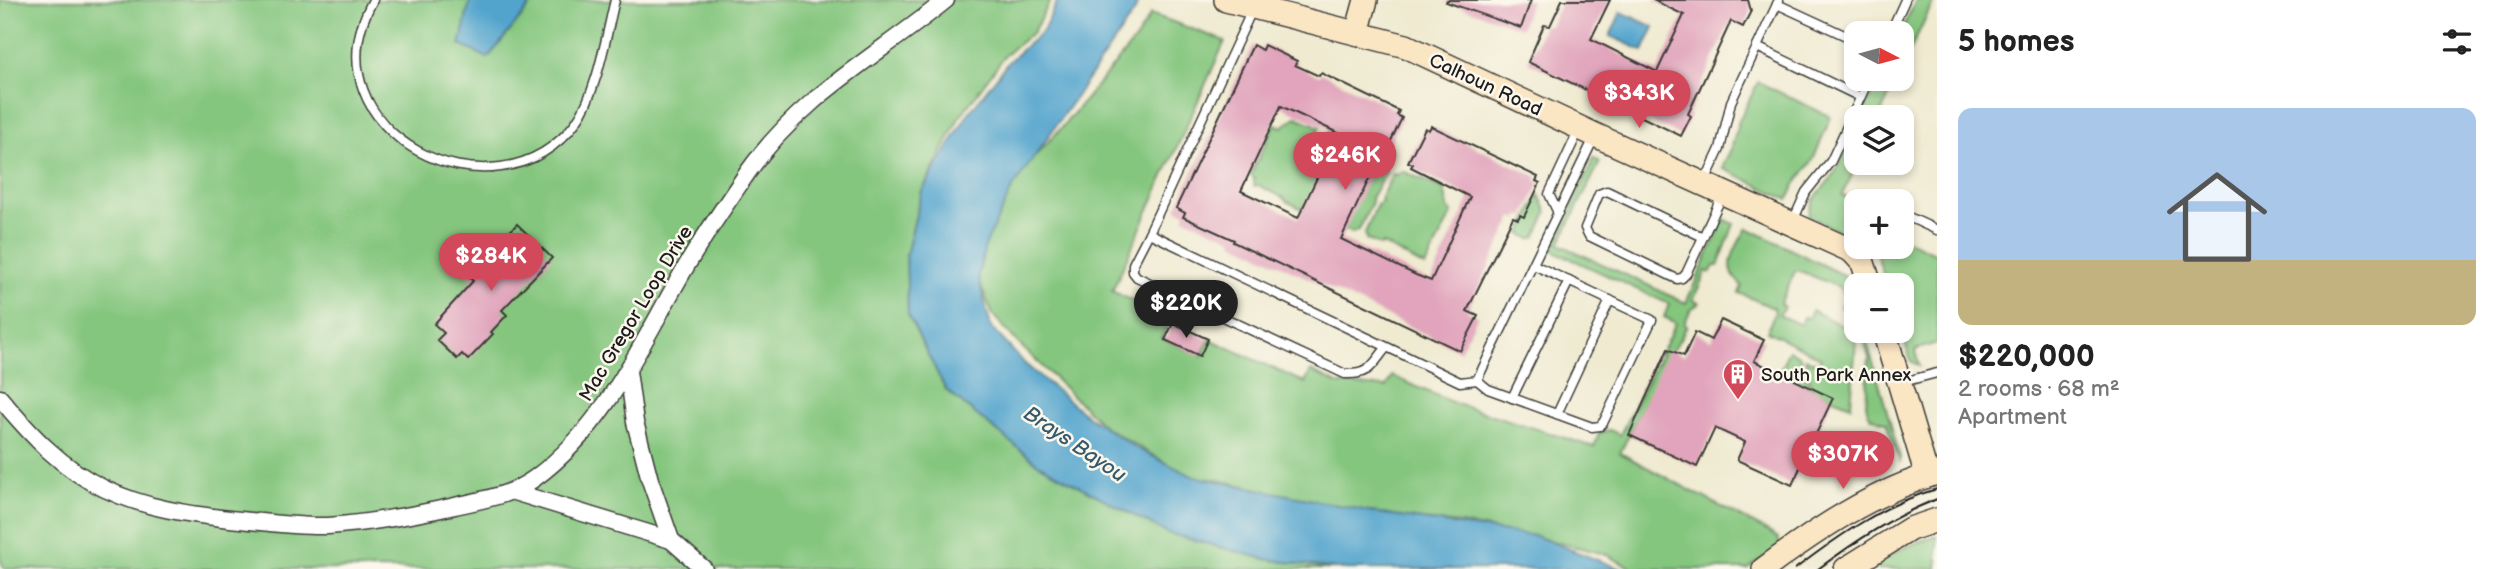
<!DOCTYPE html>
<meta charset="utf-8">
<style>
body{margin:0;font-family:"Balsamiq Sans",sans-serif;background:#f6f6f6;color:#222;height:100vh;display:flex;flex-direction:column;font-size:26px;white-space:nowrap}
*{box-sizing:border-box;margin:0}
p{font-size:23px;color:#767676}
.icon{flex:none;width:38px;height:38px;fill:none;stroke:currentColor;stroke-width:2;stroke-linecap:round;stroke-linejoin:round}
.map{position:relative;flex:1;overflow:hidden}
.panel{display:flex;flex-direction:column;background:#fff;width:560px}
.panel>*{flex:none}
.needle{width:46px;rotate:96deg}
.tools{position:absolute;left:1844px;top:21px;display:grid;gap:14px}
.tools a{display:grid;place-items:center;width:70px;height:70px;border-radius:14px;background:#fff;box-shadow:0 4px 10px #0003;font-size:35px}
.price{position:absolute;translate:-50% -60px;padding:0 16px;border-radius:24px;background:#d1495b;color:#fff;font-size:23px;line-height:46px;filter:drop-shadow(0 2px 4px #0008)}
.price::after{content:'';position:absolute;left:50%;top:42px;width:21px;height:16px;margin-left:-10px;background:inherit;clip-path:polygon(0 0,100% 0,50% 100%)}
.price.selected{background:#222;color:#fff}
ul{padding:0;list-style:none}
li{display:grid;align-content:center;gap:14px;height:371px;padding:0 21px}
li+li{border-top:2px solid #e0e0e0}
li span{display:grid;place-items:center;height:217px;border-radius:14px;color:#555}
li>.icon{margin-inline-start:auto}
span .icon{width:126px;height:126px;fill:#fffc;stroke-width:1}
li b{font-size:30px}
h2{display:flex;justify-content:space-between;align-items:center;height:84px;padding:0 21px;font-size:30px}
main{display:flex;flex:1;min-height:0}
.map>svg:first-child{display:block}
.green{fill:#84c67e;stroke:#50714d;stroke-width:2}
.water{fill:#52a4cd;stroke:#376074;stroke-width:2}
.building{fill:#e1a4bc;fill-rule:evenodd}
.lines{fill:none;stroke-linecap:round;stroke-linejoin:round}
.lane-casing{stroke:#3c3b37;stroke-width:11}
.street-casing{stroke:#3c3b37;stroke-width:19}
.secondary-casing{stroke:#3c3b37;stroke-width:26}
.lane{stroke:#fff;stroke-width:8}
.street{stroke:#fff;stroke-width:16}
.secondary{stroke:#fbe6c4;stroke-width:23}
.tram{stroke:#1c1c1c;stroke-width:2}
.labels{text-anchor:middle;stroke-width:5;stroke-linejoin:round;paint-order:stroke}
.street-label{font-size:19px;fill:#1c1c1c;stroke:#fbf7ec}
.poi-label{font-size:19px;fill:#1c1c1c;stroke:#fbf7ec;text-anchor:start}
.water-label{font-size:21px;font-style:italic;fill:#34596c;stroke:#fbf7ec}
</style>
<main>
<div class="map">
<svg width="1937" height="569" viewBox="0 0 1937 569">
<rect width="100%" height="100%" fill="#fbf7ec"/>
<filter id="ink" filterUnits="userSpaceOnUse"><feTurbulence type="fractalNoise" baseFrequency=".0143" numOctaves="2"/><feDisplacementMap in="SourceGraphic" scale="14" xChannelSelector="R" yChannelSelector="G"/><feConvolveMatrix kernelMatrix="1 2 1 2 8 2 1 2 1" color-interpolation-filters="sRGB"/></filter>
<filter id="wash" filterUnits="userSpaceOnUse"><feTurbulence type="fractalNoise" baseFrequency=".00686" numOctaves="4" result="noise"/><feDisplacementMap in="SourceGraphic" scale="28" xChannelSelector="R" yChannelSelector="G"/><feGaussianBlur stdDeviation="1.57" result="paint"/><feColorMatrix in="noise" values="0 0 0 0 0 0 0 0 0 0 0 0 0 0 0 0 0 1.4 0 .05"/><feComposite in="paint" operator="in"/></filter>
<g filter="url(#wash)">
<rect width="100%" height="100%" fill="#efead0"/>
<g class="green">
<path d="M0,0H1051L1033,32L1006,54L959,118L922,191L906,255L908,315L946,390L1038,464L1167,533L1265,559L1337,569H4L0,558Z"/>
<path d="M1916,0H1934L1902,68V33H1900Z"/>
<path d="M1151,14L1225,41L1112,291L1170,319L1161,338L1201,356L1210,339L1305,383L1311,371L1338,384L1386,387L1392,376L1454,403L1594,447L1599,433L1610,430L1620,435L1676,323L1664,317L1669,304L1552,250L1594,158L1600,162L1559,244L1686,303L1724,219L1734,224L1718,266H1714L1710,273L1706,271L1693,300L1699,303L1690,311L1684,324L1687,326L1674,349L1671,350L1620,453L1767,531L1778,538L1780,546L1748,569H1633L1605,554L1548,540L1462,524L1364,514L1215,479H1193L1104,426L1019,344L993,315L977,277L985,228L1011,182L1064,125L1136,39Z"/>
<path d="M1879,79H1897L1879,117H1861Z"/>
<path d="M1758,82L1831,117L1813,160L1794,186L1788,200L1722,168L1732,147L1738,123Z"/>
<path d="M1296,117L1320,127L1317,131L1318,142L1323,145L1329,131L1349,141L1302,209L1286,201L1284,198L1258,185L1254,186V179L1251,174L1275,124L1282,127Z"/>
<path d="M1857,126L1858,163L1842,195C1846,197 1850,198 1854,201C1862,208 1850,228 1843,233L1812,218L1809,215C1811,198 1823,189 1832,177C1842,161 1849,142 1857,126Z"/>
<path d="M1368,150L1382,157L1381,163L1386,172L1371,198L1372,202L1359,230L1352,233L1335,225Z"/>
<path d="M1402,171L1444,189L1448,209L1452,213L1425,267L1383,244L1381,246L1366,239L1365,233L1377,205L1382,202L1381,197L1393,174L1397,175Z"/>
<path d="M1539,195L1547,212L1536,237L1531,239L1521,234Z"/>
<path d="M1747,228L1847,277L1857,307V315L1853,304L1840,307L1846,295L1839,287L1800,271H1795L1780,304L1784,307L1779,315L1801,325L1804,317L1809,318L1812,310L1850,330L1856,339L1851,405L1812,390L1805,358L1818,364L1821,358L1767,331L1775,312L1774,308L1739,293L1742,286C1740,283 1737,281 1735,278C1724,263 1739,242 1747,228Z"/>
<path d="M1902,238L1937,254V343L1915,350L1919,366L1911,361L1901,331L1902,285H1887L1874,247H1902Z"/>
<path d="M1861,331H1864L1900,457V463L1886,423L1871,417L1868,412L1866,404L1869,357Z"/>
<path d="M1789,350L1800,357L1808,385L1807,387L1778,374Z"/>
<path d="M1937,535V569H1867L1904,548Z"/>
</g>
<g class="water">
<path d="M470,0H535L488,58L460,45Z"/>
<path d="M1058,0H1138L1135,11L1012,189L985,246L978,276L991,327L1025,364L1086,415L1138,449L1192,476L1394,516L1536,536L1621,569H1336L1265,559L1167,533L1038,464L946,390L908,315L906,255L922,191L968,114L1009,61L1043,31Z"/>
<path d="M1621,12L1654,27L1643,51L1610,36Z"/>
</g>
<g id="blocks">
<g class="building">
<path d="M1447,0H1531L1521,28L1446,2Z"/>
<path d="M1562,0H1610L1591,39L1657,72L1684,15L1653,0H1748L1751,11L1743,27L1731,21L1688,114L1691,116L1681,136L1528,62L1544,25L1550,26Z"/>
<path d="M1253,45L1262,50L1264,45L1297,61L1295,65L1319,76L1321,73L1399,111L1397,115L1402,118L1386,151L1383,149L1341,239L1416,275L1431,281L1470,197L1411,167L1413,164L1408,162L1425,128L1429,130L1431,126L1538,177L1536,181L1540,183L1524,217L1520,215L1518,219L1513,217L1467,311L1478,316L1460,351L1233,242L1234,240L1183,217L1185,213L1176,208ZM1281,106L1338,133L1298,218L1241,191Z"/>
<path d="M517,224L552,258L502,310L507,315L491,332L493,334L468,360L462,354L457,359L437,340L444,333L434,324L473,281L468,276Z"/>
<path d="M1721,320L1764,340L1754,361L1833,398L1792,485L1737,460L1745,442L1715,428L1697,467L1629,435L1668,349L1684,356L1695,332L1711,340Z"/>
<path d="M1173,323L1208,339L1200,356L1165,340Z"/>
</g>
</g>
</g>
<g filter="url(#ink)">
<use href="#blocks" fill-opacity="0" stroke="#3c3b37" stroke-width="2"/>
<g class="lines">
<g class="lane-casing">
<g id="lane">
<path d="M373,0C301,132 497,230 576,122C597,93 606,36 615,0"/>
<path d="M1777,4L1857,41"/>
<path d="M1253,8L1149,233L1460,382L1477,380L1594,138"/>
<path d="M1890,33L1905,0"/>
<path d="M1757,47L1860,97"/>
<path d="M1705,181L1720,149L1731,102L1779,0"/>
<path d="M1558,213L1549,194L1579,130"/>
<path d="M1902,214L1937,230"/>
<path d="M1793,221L1806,192L1831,161L1869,79"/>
<path d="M1149,233L1133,264V272L1137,277L1345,374C1370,375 1371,366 1386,348"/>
<path d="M1703,237L1607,191L1599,194L1585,228L1589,236L1677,279L1682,278L1686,274L1722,196"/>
<path d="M1477,380L1488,389L1592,427L1600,426L1604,421L1652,320L1534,265"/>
<path d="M1903,382L1937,373"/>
<path d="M1512,398L1569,281"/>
<path d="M1557,414L1610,300"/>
</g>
</g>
<g class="street-casing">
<g id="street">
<path d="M628,371L635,422L650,480L671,540L704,569"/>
<path d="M0,398C30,434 62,469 105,489C145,508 187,514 230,519C263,522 295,527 328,526C370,523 414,515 455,506C485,499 510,496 535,478C606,426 641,344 684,270C703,237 726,204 748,172C801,96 876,57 946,0"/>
<path d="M514,492L671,540"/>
</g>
</g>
<g class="secondary-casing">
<g id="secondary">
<path d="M1226,0L1406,46L1595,135L1852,251L1863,263L1870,285"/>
<path d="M1357,33L1366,0"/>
<path d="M1884,331L1927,476"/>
<path d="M1764,569C1816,530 1874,491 1937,473"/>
<path d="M1846,569L1910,529L1937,520"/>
</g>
</g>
<use href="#lane" class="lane"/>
<use href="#street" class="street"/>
<use href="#secondary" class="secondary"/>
<g class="tram">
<path d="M1795,569C1837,537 1885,503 1937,489"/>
<path d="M1818,569C1856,541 1893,516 1937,499"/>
</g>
</g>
</g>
<defs>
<g id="building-pin" transform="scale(1.575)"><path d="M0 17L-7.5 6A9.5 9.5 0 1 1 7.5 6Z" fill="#d1495b" stroke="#fbf7ec"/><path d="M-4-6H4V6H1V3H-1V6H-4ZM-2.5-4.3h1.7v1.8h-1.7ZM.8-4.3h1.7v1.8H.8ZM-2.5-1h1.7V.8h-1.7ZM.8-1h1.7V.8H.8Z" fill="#fff"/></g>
</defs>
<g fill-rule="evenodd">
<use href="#building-pin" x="1738" y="374"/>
</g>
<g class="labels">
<g class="street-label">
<text transform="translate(1486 84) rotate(25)" y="7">Calhoun Road</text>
<text transform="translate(635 313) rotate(-59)" y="7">Mac Gregor Loop Drive</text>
</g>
<g class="poi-label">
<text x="1761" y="381">South Park Annex</text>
</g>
<g class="water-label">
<text transform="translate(1075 444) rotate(34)" y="7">Brays Bayou</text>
</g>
</g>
</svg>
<div class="tools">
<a><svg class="needle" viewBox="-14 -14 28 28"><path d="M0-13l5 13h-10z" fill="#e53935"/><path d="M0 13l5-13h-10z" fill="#767676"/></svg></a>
<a><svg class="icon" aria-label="layers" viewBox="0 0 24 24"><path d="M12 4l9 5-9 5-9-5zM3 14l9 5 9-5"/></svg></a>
<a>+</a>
<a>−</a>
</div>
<b class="price" style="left:1639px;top:130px">$343K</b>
<b class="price" style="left:1345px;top:192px">$246K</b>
<b class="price" style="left:491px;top:293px">$284K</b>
<b class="price selected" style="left:1186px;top:340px">$220K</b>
<b class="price" style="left:1843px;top:491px">$307K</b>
</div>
<section class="panel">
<h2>5 homes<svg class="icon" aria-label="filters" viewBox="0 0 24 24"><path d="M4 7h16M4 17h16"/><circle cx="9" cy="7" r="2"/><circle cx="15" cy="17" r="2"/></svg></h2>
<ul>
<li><span style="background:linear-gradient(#a9c7e8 70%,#c2b280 0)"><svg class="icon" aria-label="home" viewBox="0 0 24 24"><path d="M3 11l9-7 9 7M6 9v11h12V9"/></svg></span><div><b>$220,000</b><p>2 rooms · 68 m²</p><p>Apartment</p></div></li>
</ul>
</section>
</main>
